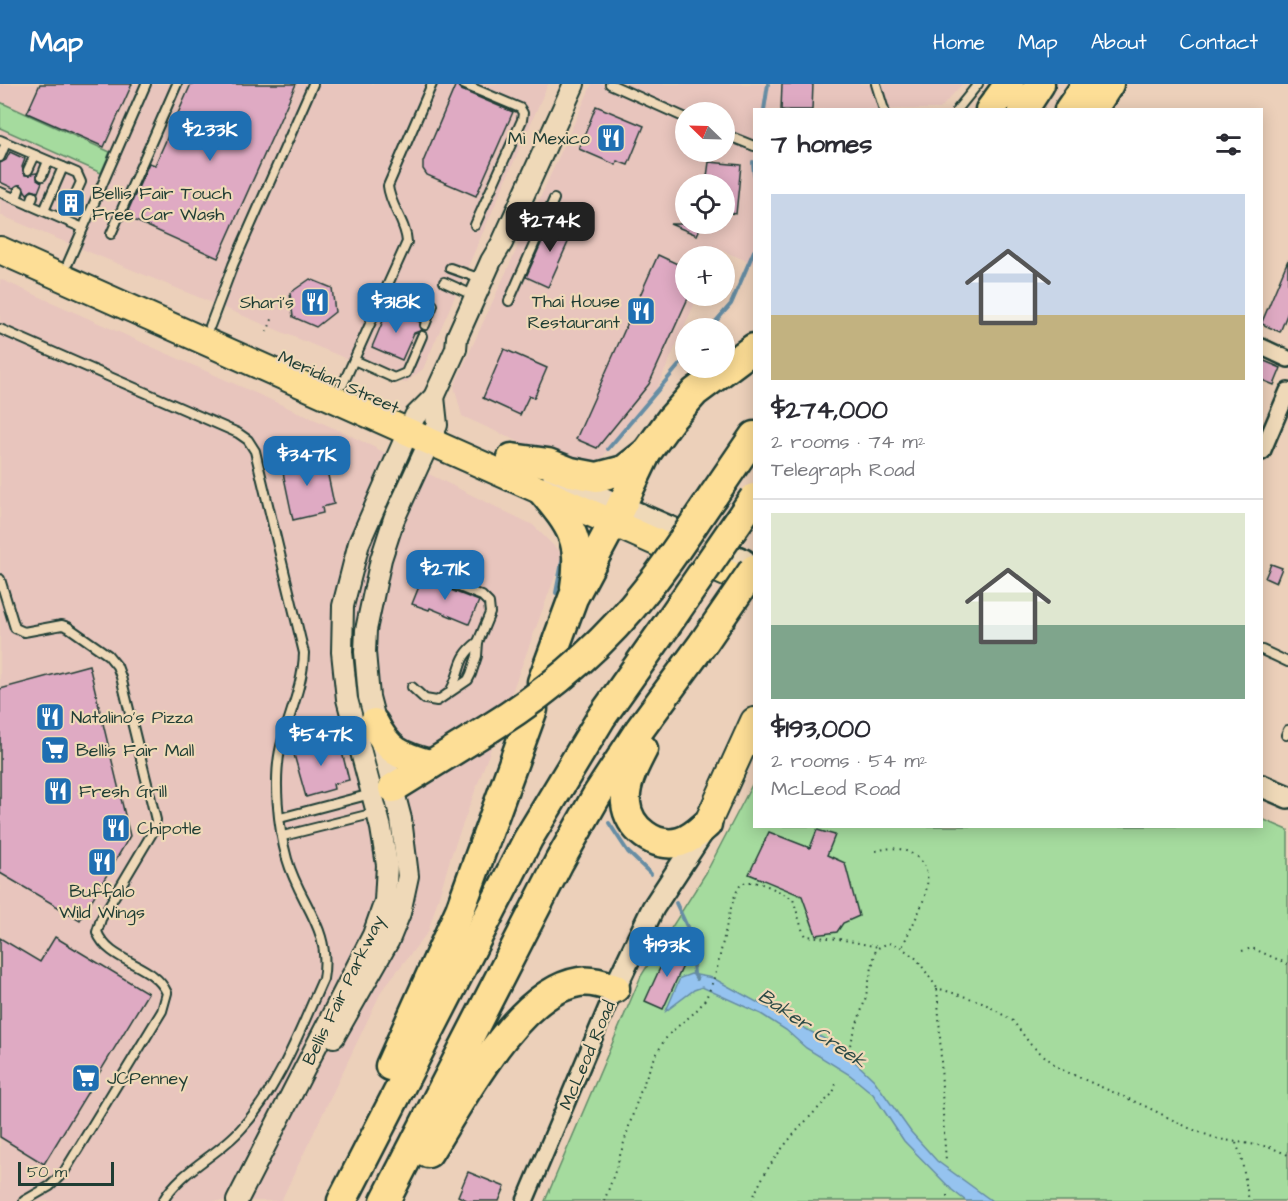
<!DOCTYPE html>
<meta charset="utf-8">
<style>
body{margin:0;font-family:"Architects Daughter",sans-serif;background:#f7f7f7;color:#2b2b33;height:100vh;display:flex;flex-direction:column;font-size:22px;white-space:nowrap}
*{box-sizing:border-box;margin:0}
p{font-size:20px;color:#7c7c81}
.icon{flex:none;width:33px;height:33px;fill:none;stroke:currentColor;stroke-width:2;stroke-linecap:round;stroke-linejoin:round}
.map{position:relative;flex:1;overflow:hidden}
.sheet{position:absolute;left:753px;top:24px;width:510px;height:720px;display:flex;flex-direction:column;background:#fff;border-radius:0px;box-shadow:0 3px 15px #0003}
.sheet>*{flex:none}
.needle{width:39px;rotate:293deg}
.controls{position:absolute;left:675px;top:18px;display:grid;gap:12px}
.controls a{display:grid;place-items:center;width:60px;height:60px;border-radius:50%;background:#fff;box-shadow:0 3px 15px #0003;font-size:30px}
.scale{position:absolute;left:18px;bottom:15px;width:96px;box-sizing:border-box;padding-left:6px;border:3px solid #1f3d34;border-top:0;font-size:16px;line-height:21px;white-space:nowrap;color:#1f3d34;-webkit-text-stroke:4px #efd9b8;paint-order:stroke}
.price{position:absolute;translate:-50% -51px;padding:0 14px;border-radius:12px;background:#1f6fb2;color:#fff;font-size:20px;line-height:39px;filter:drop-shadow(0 2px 3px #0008)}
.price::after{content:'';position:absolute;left:50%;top:36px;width:18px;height:14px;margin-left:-9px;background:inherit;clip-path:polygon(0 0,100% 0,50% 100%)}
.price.current{background:#222;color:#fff}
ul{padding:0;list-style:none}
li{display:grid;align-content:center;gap:12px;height:318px;padding:0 18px}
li+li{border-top:2px solid #e1e1e2}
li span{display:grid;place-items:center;height:186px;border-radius:0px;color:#555}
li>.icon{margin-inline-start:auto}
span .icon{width:108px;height:108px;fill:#fffc;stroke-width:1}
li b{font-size:26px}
h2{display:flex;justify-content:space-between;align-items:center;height:72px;padding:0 18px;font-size:26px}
header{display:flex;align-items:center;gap:36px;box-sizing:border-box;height:84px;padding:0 30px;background:#1f6fb2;color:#fff}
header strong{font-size:28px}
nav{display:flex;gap:33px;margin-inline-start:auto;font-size:21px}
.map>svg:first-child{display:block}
.built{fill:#e8c5bd;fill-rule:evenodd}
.green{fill:#a5db9e;stroke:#628c69;stroke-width:1.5}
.water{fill:#95c3ef;stroke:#668da4;stroke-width:1.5}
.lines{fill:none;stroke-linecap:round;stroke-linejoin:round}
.stream{stroke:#668da4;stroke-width:4}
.building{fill:#dfaac3;stroke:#1f3d34;stroke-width:1.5}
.service-casing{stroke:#1f3d34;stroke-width:12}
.minor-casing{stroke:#1f3d34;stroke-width:20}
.tertiary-casing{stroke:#1f3d34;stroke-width:24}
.secondary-casing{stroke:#1f3d34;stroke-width:26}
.trunk-casing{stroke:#1f3d34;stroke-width:30}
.motorway-casing{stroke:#1f3d34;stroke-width:33}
.path{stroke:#1f3d34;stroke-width:2;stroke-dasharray:1.5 4.5;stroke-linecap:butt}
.service{stroke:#efd9b8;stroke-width:8}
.minor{stroke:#efd9b8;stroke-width:15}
.tertiary{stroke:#efd9b8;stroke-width:20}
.secondary{stroke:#efd9b8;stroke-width:21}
.trunk{stroke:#fdde96;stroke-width:26}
.motorway{stroke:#fdde96;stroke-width:28}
.motorway-bridge-casing{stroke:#1f3d34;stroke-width:33;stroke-linecap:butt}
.motorway-bridge{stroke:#fdde96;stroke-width:28}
.labels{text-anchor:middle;stroke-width:4.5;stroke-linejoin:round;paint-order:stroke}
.poi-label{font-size:18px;fill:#1f3d34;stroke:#efd9b8;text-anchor:start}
.street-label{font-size:18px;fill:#1f3d34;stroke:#efd9b8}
.water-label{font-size:20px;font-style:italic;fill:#2b4a47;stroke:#efd9b8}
</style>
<header>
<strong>Map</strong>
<nav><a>Home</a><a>Map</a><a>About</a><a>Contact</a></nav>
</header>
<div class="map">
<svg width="1288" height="1117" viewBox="0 0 1288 1117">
<rect width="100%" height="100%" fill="#ecd0ba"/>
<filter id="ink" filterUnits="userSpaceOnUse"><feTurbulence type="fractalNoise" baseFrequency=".0167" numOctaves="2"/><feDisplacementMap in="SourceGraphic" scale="12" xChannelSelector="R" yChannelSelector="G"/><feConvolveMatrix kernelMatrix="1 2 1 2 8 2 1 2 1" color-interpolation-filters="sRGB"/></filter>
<g filter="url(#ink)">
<g class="built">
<path d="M0,0H548L423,285L405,299L0,131V44L101,88L110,68L0,18Z"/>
<path d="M592,0H962L940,25L754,26V180L714,163L711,172H686V212H698L654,311L602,374L588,380L552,373L462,332L454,302ZM686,28H724V68H686ZM686,100H724V140H686Z"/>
<path d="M0,195L347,350L533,441L563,471L452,769L428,848L382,906L281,1117H0Z"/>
</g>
<g class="green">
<path d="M0,18L110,68L101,89L0,44Z"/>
<path d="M754,697V742H1262V735L1288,746V1117H545L641,892L706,789Z"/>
</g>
<path class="water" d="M691,890L713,894L828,957L853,976L874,996L911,1048L937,1077L992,1117H966L952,1106L904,1057L873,1010L850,991L806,964L786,946L761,930L702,903L694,906L666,927L680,894Z"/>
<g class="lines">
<g class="stream">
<path d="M764,26L768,0"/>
<path d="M753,78L754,90"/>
<path d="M710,244L731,220L754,167"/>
<path d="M608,365L686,273"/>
<path d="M556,509L564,468"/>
<path d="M609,739L628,768L651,790"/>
<path d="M676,819L690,849L694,890L697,895"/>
</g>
</g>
<g class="building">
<path d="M40,0H132L104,63L27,29Z"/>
<path d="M191,0H296L218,174L129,134L132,129L128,127L149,79L155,81Z"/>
<path d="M456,0L461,6L513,28L476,112L427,91L423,85V78Z"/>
<path d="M782,0H813L812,26H781Z"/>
<path d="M596,22L644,42L628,81L617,77L616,81L579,65Z"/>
<path d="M10,68L25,75L22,83L25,91L37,89V95L42,98L38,108L32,106L27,110L21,101L13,104L0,98V79L6,76Z"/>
<path d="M709,78L741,81L736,130L724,128V100H706Z"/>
<path d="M552,135L574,145L548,203L526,193Z"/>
<path d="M670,140H702L697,151Z"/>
<path d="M658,171L686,184V212H689L649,300L597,364L576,355Z"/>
<path d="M1288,176V228L1280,248L1262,240V238Z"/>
<path d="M310,195L332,204L335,228L316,243L293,233L290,209Z"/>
<path d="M388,225L420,238L422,246L414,249L402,276L372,263Z"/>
<path d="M504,265L547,284L534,314L529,312L520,331L483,314Z"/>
<path d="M1262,276L1281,284L1274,301L1262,296Z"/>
<path d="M317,371L318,379L325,377L334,420L322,423L323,429L293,436L281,379Z"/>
<path d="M1271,480L1282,484L1276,499L1265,494Z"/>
<path d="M422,495L479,517L469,540L430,524L429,526L412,520Z"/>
<path d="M89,581L130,752L80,836L0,789V605Z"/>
<path d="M326,653L327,658L339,656L349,696L333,700L334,705L306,713L293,667L316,661L315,656Z"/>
<path d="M817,746L835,751L827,771L845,779L859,832L843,839L837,848L816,851L802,812L749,790L769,748L810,764Z"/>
<path d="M55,853L148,909L44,1080L0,1053V854L40,878Z"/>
<path d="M670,862L688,871L663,925L645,917Z"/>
<path d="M468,1088L505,1103L499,1117H469L458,1112Z"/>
</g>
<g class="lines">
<g class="service-casing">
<g id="service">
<path d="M463,0L520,24L523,29L522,36L475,141"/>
<path d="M610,0L686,34"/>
<path d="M876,0L884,26"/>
<path d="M957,26L978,0"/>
<path d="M724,50L754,62"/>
<path d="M0,56L77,89L81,98L76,109"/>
<path d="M0,73L6,59"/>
<path d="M28,86L35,71"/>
<path d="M42,92L48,77"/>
<path d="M0,108L83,144"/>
<path d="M16,115L19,106"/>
<path d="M30,121L33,112"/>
<path d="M44,127L63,83"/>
<path d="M111,150L177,0"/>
<path d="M68,179L146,0"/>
<path d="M450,184L481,195"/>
<path d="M444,198L475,212"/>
<path d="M509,217L554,115"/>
<path d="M425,241L433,221"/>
<path d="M210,242L233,181L313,0"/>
<path d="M0,245L238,349L248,356L255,367L304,569C303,602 289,630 281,662C273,694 278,743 287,775C300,821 332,844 323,895C300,946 279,1004 241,1045C217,1072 181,1086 163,1117"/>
<path d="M354,276L394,294L406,289L422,252"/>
<path d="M343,300L407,158C406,138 390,122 388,102L432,0"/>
<path d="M0,495L15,544L24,548L62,541L68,543L108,571L117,582L121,593L156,736L154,746L101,835L97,848C109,879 154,879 167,909L162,927L64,1088L50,1102L24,1117"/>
<path d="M1262,566L1288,578"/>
<path d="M412,603L425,615L437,617L468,596L471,590L477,572L478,558L490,529L489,519L482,512L414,485"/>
<path d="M451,606C463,584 456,575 478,558"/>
<path d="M1286,651L1288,646"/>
<path d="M280,734L371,710"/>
<path d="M283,752L375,729"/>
</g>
</g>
<g class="minor-casing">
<g id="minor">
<path d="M1262,263L1288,275"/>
<path d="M1262,368L1288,307"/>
<path d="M525,1117L615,904"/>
</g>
</g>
<g class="tertiary-casing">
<g id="tertiary">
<path d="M334,953L389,856L400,829L408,792L401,735L369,613L365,568L366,546L381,475L394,435L437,341L434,313"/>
<path d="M237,1117L373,851L385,817L387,781L381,744L347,615L342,568L343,522L359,459L415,332L434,313L456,265L457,253L491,177L502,159L574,0"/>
</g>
</g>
<g class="secondary-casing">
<g id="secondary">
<path d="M554,393L678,447"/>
<path d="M728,469L744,476"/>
<path d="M1262,702L1288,713"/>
<path d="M615,904L653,824L704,746"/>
</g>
</g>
<g class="trunk-casing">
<g id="trunk">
<path d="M0,166L667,463"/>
<path d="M717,485L733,492"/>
<path d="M707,740L754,637"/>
</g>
</g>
<g class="motorway-casing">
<g id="motorway">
<path d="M990,26L1009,0"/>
<path d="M1023,26L1040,0"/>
<path d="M1069,26L1087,0"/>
<path d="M1092,26L1109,0"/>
<path d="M512,374L548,379L571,388L597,393L624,386L647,368"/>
<path d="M543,408C571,442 583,457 575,503"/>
<path d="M713,412L754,352"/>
<path d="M542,598L573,514L613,439L647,368L671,335L695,308L754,264"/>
<path d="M374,639C388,667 400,672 429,680"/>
<path d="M643,665C635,681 624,700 626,719C628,744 655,765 680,758C691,755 699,747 707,740"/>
<path d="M393,704L490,644"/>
<path d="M390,982L460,826L533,625"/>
<path d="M428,1069C460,1019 516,908 579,898C591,896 603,900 615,904"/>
<path d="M342,1117L528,755L601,634L664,545"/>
<path d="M385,1117L559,778L597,711L640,645L704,558"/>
</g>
</g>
<g class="path">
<path d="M267,248L273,233"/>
<path d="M876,767C889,763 900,763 912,770C948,789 911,839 902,864"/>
<path d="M1242,867L1252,864L1288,880"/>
<path d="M937,905C942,962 941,1019 946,1076"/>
<path d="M850,961L865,916L876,865L888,859L899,862L917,875L937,904L982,918L1013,937L1031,961L1060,985L1147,1023L1191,1045L1218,1055L1270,1063L1288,1071"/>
<path d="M1236,1059L1241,1072L1249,1117"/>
<path d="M947,1111V1117"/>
<path d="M604,1117C625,1066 634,1010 661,962C671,943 690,936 702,920C708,912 712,900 715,891C721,874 731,806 742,800C755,792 781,809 793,815L802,845L806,852L839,855L878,863"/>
<path d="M752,1117C769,1072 800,1043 833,1009L836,1000"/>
</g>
<use href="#service" class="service"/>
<use href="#minor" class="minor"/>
<use href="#tertiary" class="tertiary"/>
<use href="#secondary" class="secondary"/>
<use href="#trunk" class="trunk"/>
<use href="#motorway" class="motorway"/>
<g class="motorway-bridge-casing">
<g id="motorway-bridge">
<path d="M664,545L754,414"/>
<path d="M704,558L754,485"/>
<path d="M490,644C551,606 603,562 647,505C671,476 691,443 713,412"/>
</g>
</g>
<use href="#motorway-bridge" class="motorway-bridge"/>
</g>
</g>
<defs>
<g id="restaurant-square" transform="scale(1.5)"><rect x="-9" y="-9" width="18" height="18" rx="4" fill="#1f6fb2" stroke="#efd9b8"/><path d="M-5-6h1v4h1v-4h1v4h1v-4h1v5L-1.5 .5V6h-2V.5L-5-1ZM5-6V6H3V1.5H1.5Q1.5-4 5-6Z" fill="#fff"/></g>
<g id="building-square" transform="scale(1.5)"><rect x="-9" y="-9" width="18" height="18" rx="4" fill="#1f6fb2" stroke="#efd9b8"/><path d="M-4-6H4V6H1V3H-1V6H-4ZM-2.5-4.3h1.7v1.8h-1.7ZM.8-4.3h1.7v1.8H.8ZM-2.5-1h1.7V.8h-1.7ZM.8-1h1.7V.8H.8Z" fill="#fff"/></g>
<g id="supermarket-square" transform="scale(1.5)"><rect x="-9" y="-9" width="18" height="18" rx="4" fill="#1f6fb2" stroke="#efd9b8"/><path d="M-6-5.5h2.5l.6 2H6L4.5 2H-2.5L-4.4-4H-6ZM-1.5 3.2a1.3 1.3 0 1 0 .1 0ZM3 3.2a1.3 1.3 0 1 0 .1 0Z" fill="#fff"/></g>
</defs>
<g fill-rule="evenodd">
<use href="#restaurant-square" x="611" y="54"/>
<use href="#building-square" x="71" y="119"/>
<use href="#restaurant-square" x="315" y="218"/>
<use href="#restaurant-square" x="641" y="227"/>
<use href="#restaurant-square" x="50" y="633"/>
<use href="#supermarket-square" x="55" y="666"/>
<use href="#restaurant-square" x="58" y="707"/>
<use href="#restaurant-square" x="116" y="744"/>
<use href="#restaurant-square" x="102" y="778"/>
<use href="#supermarket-square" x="86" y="994"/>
</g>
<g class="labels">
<g class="poi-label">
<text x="590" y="60" text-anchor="end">Mi Mexico</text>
<text x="92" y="115">Bellis Fair Touch<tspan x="92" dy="21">Free Car Wash</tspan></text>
<text x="620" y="223" text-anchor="end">Thai House<tspan x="620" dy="21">Restaurant</tspan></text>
<text x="294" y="224" text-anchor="end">Shari's</text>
<text x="71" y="639">Natalino's Pizza</text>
<text x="76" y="672">Bellis Fair Mall</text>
<text x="79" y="713">Fresh Grill</text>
<text x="137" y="750">Chipotle</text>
<text x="102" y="813" text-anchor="middle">Buffalo<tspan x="102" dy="21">Wild Wings</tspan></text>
<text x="107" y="1000">JCPenney</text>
</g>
<g class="street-label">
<text transform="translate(339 298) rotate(24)" y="6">Meridian Street</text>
<text transform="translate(343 906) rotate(-64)" y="6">Bellis Fair Parkway</text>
<text transform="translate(587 971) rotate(-67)" y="6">McLeod Road</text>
</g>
<g class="water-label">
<text transform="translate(813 944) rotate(34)" y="7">Baker Creek</text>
</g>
</g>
</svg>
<div class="controls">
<a><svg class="needle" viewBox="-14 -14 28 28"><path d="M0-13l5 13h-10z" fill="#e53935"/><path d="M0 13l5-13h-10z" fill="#7c7c81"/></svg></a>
<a><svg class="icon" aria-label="locate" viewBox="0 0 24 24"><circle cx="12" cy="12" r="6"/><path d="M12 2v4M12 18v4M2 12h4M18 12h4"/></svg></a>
<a>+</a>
<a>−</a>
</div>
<div class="scale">50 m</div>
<b class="price" style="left:210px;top:78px">$233K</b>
<b class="price current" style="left:550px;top:169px">$274K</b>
<b class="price" style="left:396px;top:250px">$318K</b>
<b class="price" style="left:307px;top:403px">$347K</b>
<b class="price" style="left:445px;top:517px">$271K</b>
<b class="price" style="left:321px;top:683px">$547K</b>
<b class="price" style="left:667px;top:894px">$193K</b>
<section class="sheet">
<h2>7 homes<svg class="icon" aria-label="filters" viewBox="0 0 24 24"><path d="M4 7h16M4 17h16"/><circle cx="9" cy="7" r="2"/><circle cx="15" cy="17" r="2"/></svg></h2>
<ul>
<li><span style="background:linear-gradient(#c9d6e8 65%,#c2b280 0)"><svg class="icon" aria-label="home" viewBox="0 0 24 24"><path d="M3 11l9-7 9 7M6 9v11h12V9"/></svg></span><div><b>$274,000</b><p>2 rooms · 74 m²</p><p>Telegraph Road</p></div></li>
<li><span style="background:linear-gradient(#dfe7d0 60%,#7fa58c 0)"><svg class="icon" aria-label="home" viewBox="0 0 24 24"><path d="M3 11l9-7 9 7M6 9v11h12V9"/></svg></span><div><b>$193,000</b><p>2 rooms · 54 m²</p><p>McLeod Road</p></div></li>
</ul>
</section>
</div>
